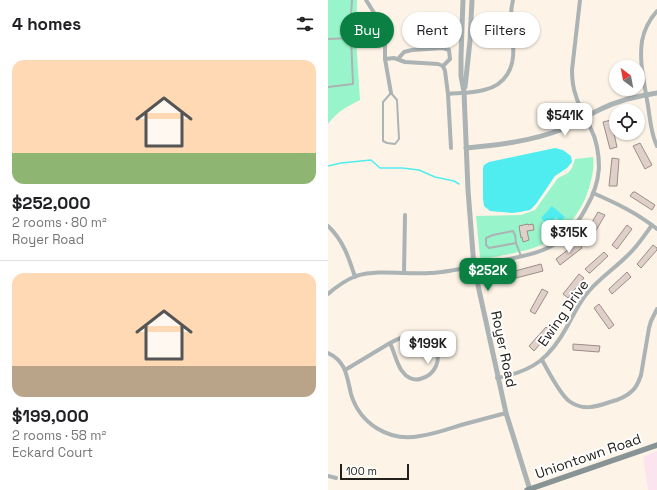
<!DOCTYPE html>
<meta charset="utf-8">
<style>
body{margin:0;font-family:"Space Grotesk",sans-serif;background:#f6f6f6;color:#202124;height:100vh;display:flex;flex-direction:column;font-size:15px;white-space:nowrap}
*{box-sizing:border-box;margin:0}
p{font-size:13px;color:#757577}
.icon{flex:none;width:22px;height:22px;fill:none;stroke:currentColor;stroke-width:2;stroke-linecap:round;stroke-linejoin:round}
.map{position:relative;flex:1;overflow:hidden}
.panel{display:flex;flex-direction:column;background:#fff;width:328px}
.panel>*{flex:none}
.banner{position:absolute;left:12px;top:12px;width:257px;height:36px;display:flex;gap:8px}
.needle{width:26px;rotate:328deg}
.tools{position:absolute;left:281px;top:60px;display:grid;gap:8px}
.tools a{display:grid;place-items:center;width:36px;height:36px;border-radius:50%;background:#fff;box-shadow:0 1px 3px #0004;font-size:20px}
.scale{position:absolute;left:12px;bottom:10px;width:69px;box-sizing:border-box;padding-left:4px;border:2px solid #24211c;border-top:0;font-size:11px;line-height:14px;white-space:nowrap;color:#24211c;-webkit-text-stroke:3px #fff;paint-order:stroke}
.price{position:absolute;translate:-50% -34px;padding:0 9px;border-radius:8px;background:#fff;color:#222;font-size:13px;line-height:26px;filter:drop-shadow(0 1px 2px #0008)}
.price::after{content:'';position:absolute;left:50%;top:24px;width:12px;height:9px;margin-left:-6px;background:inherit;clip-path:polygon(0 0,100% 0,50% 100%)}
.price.on{background:#0b8043;color:#fff}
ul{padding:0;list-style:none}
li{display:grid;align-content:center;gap:8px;height:212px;padding:0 12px}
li+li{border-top:1px solid #e0e0e0}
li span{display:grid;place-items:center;height:124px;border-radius:12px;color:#555}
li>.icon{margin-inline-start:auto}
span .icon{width:72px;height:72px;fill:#fffc;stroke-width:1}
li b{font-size:17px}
h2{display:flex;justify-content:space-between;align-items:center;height:48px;padding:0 12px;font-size:17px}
.chip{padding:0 14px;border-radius:18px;background:#fff;box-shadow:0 1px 3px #0004;font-size:14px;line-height:36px}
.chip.on{background:#0b8043;color:#fff}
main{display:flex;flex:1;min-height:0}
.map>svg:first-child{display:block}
.education{fill:#fce4ee}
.green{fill:#98f5cb}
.water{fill:#4fedef}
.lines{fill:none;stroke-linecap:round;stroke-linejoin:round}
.stream{stroke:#4fedef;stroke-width:1.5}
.building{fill:#e0d0ca;stroke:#9c8d87}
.service{stroke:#abb3b4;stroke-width:2}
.minor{stroke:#abb3b4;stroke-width:4}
.tertiary{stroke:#abb3b4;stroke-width:5}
.secondary{stroke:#879394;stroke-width:5.5}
.labels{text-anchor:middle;stroke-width:4;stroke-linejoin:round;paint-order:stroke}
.street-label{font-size:14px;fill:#24211c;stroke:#fff}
</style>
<main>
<section class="panel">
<h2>4 homes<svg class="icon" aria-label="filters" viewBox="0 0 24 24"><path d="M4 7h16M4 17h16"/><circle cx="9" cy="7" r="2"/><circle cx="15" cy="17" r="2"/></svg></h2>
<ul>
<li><span style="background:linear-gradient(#ffd9b3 75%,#8fb573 0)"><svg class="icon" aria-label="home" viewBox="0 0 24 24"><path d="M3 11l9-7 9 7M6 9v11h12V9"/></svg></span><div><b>$252,000</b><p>2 rooms · 80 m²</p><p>Royer Road</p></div></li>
<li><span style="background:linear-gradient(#ffd9b3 75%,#b9a48a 0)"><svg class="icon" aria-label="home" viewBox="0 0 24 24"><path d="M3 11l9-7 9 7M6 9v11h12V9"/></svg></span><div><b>$199,000</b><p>2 rooms · 58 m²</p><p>Eckard Court</p></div></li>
</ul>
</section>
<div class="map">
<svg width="329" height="490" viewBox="0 0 329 490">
<rect width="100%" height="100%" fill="#fdf4e7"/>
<path class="education" d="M329,451V490H320L315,457Z"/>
<g class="green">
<path d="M0,0H29L28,39L32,100C18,107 10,111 0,124Z"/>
<path d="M265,157C267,170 262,187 257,199C249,216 238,231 221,241C205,251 175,255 156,259L152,257L148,216L193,215L207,210L230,178L240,173L244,168L247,159Z"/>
</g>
<g class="water">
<path d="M227,148L235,150L243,156L244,162L239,168L227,176L208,204L202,210L192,212L184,213L162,211L156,206L155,199V168L156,165L161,162Z"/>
<path d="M224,206L237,217L232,222L228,217L220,225L213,218Z"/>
</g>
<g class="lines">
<path class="stream" d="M0,166L13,163L43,160L52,168H74L91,170L107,177L126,181L131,184"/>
</g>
<g class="building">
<path d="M283,120L289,147L282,149L275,122Z"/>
<path d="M312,143L324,165L317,169L305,146Z"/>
<path d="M284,158L291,159L289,186H281Z"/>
<path d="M305,192H307L327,205L324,210L302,196Z"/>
<path d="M270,212L277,215L263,239L256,236Z"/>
<path d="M200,224V225L205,224L206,230L199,231L201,240L195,242L194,237L193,238L191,226Z"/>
<path d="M299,225L304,229L289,249L284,245Z"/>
<path d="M250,242L254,248L232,265L228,259Z"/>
<path d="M325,245L329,248V250L313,268L309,264Z"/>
<path d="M276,252L280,256L262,273H261L257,269Z"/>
<path d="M213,264L215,271L188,278L187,271Z"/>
<path d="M299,272L303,277L284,294L281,290V289Z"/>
<path d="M251,274L256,278L240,298L235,294Z"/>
<path d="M214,289L220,292L207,314L202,311Z"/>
<path d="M271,304L286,325L281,329L266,308Z"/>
<path d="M218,327L223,331L206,351L201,346Z"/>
<path d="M245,344L272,346L271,352L245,350Z"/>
</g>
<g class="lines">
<g class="service">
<path d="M0,39L23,38"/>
<path d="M0,87L25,84L23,38V15L24,0"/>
<path d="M63,93L69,100L71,139L67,144L59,143L55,141V102Z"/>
<path d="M188,243L187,235L185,231L165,235L158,238V245L161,248L188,243L193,256"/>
</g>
<g class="minor">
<path d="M38,0L53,24L57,32V59L63,93"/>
<path d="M329,11C321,20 316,30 314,41C311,61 316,81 319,100C322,115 322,132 329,146"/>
<path d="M57,59L66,58L77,62L110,64L115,66L117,71L120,94L123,148"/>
<path d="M70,59L76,52L84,50L115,48L121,50L122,59L115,66"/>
<path d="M120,94C132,93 145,93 156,90C178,85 187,67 185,46C184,30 181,15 185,0"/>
<path d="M265,193C288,203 309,213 329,229"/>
<path d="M0,226C15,240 21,258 27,277"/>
<path d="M76,273L77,215"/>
<path d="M0,294C8,287 18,280 28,276C52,269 78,275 103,273C125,272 145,266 166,262C210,253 235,251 258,208C265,196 270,182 271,168C271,155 269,141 263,129C259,118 251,108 248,96C245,88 244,79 244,70L252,0"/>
<path d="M0,353C18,361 19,377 23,394C32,424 61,442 92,436C106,434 120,429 133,425C148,421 163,417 178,413"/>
<path d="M214,360C221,372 231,393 241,401C254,411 268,407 282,402C290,400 298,397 304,391C309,387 311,381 313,375L321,328L323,321L329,309"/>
<path d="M17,370L62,343C110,315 125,371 92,379C85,381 78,377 74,371C69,365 66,351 62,343"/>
<path d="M169,378C206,371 222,358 240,325C246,314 252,301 261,291C272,278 287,268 299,256C309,247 316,236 324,225"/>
<path d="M0,476L8,478"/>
</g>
<g class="tertiary">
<path d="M135,0L133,56V76L136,92L140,190L146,267L178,413L202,490"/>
<path d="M137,87L142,41L144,0"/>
<path d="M138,148C171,145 204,141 235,129C248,123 260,115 273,109C291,100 309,96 329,93"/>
</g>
<path class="secondary" d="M199,490L329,445"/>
</g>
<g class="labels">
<g class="street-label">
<text transform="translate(235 313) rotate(-55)" y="5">Ewing Drive</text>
<text transform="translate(176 349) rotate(78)" y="5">Royer Road</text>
<text transform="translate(260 456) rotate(-19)" y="5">Uniontown Road</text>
</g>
</g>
</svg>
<div class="tools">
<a><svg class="needle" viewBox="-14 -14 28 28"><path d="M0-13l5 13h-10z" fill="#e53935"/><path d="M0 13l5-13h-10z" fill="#757577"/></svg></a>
<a><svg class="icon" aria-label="locate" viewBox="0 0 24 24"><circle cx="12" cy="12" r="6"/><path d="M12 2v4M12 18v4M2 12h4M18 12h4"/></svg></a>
</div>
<div class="scale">100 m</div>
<b class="price" style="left:237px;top:137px">$541K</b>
<b class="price" style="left:241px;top:254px">$315K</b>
<b class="price on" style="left:160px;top:292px">$252K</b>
<b class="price" style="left:100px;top:365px">$199K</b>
<div class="banner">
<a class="chip on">Buy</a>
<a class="chip">Rent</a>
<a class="chip">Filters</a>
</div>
</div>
</main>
